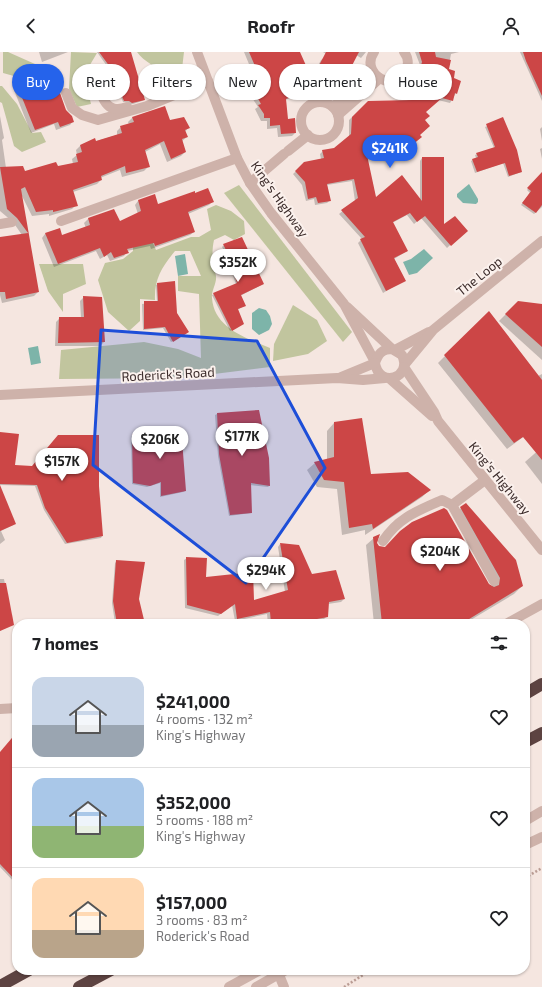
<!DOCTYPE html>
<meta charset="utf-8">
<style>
body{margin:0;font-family:"Exo 2",sans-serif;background:#f6f6f6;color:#202124;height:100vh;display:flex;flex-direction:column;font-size:15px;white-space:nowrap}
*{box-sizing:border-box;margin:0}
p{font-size:13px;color:#757577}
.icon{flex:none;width:22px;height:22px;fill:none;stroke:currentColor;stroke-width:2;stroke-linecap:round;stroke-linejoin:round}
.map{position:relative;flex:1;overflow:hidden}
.side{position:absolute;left:12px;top:567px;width:518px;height:356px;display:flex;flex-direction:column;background:#fff;border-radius:16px;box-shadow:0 1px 3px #0004}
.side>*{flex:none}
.guide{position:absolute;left:12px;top:12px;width:518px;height:36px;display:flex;gap:8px}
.price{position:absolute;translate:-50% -34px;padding:0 9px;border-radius:14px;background:#fff;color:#222;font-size:13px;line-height:26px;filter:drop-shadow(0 1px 2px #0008)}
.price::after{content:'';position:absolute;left:50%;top:24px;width:12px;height:9px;margin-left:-6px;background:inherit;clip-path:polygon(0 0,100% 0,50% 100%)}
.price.on{background:#2563eb;color:#fff}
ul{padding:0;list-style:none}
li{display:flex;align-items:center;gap:12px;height:100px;padding:0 20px}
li+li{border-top:1px solid #e0e0e0}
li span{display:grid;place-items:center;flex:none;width:112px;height:80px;border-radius:12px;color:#555}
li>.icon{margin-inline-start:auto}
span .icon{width:48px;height:48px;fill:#fffc;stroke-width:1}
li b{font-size:17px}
h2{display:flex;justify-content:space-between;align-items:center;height:48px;padding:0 20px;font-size:17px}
.tag{padding:0 14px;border-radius:18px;background:#fff;box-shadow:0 1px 3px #0004;font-size:14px;line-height:36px}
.tag.on{background:#2563eb;color:#fff}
header{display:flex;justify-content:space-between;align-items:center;height:52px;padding:0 20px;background:#fff;font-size:18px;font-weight:700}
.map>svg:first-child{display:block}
.green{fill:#c1c59e}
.water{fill:#7db4a9}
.shadow{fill:#0003}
.building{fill:#cc4646}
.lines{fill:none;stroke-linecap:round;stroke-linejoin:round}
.path{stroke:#ba9c94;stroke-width:2.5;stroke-dasharray:2 2;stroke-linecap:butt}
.minor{stroke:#ceb2aa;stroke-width:10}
.highway{stroke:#5d4341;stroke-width:12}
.marked{fill:#1d4ed8;fill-opacity:0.2;stroke:#1d4ed8;stroke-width:3;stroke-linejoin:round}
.labels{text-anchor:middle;stroke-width:4;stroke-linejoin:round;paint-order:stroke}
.street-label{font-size:13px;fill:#3b2b2a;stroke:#fbf1ed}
</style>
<header><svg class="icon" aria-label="back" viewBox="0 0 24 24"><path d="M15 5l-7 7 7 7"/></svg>Roofr<svg class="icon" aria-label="person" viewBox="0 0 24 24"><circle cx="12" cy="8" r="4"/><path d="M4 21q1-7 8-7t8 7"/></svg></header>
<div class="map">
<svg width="542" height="935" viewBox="0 0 542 935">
<rect width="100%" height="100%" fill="#f5e6e0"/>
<g class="green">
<path d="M3,0H8L35,12L21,26L3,21Z"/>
<path d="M71,0L97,1L84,23L91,52L77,55L69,37Z"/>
<path d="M137,0H184L182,17L167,23C157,15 144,10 137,0Z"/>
<path d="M0,34H2L17,52L32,81L41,80L46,90L22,100L14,94L2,51L0,50Z"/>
<path d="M239,133L352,280L343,290L224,141Z"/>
<path d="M216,153L231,159L244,169L245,182L234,188L225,183L214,188C211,202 213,211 216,224C217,231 211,239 212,246C214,276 246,286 270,296V315L182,326L59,327L61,298L144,290L178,297L201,306L199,242L178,239V224H201L190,199H175C162,215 154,227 155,248L140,247V269L129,279L108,260L98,228L105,211L123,207L133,199V186L146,175L156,198L191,185H199L211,178L207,157Z"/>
<path d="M39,212H83L86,232L63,242V260L48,239Z"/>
<path d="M293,253L317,268L327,289L308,302L273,309L274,292Z"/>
</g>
<g class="water">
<path d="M469,132L478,147V150L476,152L463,151L457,145V142Z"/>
<path d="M424,197L433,206L417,221L409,223L403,210L411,207Z"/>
<path d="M185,202L188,222L178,224L175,204Z"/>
<path d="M259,256L266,258L270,264L272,272L269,278L259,283L252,277V261Z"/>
<path d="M38,294L41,311L31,313L28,296Z"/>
</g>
<g class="shadow">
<path d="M39,0H68L42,10Z"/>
<path d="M97,0H130L144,48L142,49L130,53L127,50H123L117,36L104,42L98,41L95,45L88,27L109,17Z"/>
<path d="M244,0H291L311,27L321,8L328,3L323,0H366L361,6L356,3L343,29L347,31L345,34L332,46L319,40L300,48L303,41L285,48L287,68L295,81L292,84L278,85L277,76L267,77V69H261L255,57L258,55L249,41L255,36L248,20L251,17Z"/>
<path d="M415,0H459L451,2L448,18L453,27L456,41L450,51L438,48L425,60L424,68L418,83L410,97L400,106L386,89L366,103L376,147L420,148V109L422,106L443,174L466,178L447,196L421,166L414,172L407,163L392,171L407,199L394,207L405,228L383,241L358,191L362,187L339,162L355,149L352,129L327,133L330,148L327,151L315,153L314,147L306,149L302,133L293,122L305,111L321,107L320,102L323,99L335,97L349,85V68L368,50L408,49L402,42L414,32L420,13Z"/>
<path d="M520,0H542V49Z"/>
<path d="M18,34L43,49L65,59L73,69L70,73L56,78L54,72L31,81L14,38Z"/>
<path d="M164,55L170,69L188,76L185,80L187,85L182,89L185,100L181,104L167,110L160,92L145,100L148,115L144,119L122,125L120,118L100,126L101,128L97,132L73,140L76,153L72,157L49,164V162L32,164L21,142L38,240L34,244L2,251L0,243V186L22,183L13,170L0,159V64L4,86L2,88L6,116L24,120L73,112L72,107L77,103L76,98L80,94L117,83V79L121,75L129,73L128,70L132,66Z"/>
<path d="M503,67L521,120L508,125L503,111L475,121L471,109L476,106L475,103L494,96L485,75Z"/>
<path d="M542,75V89L540,77Z"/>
<path d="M542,96V107L540,97Z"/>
<path d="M542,122V155L534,162L521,153L530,141L527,138Z"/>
<path d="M195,142L213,149L209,153L188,162L194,180L190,183L151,197L150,194L127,199L124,204L110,209L107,203L100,207L96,199L54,215L42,186L45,182L59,177L61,184L86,176L84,171L88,167L114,158L119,171L138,162L135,153L138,149L157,153Z"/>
<path d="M224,193L263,232L240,244L244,254L237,258L241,273L230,279L212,243L236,232L232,221L235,219L222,195Z"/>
<path d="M158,232L188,280L171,290L163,276L143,278L142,252L157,250L156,233Z"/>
<path d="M84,245L104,290L100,294H55L56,270L60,266H81L80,249Z"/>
<path d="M518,250L542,253V308L499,269Z"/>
<path d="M489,260L538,324L542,322V371L507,397L438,311Z"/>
<path d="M258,359L269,434L268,435L250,433L251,461L229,464L218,404L215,363L217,362Z"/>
<path d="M334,371L371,423L429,438L422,445L365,483V478L342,483L337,437L317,435L307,418L315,411L327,408V379Z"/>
<path d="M0,381L14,414L98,434L102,484L101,486L65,492L44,458L35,434L0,433Z"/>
<path d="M133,383L185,439L183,440L160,445V431L147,435L132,432L131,384Z"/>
<path d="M542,395V432L525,410Z"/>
<path d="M0,449L13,473L1,479L5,488L0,492Z"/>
<path d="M461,456L522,534L514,542L464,572H374L366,493L374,486L379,495L493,536L454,463Z"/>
<path d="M280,492L311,523L344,547L341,550L328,552L327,564L324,567L302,571L268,572L267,562L235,569L232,553L218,564L185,556L184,508L187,506L205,526L253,549L285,540L278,495Z"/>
<path d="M117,509L138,547L144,572H121L120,569L115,571L112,551L115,511Z"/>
<path d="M0,527H4L13,572L0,579Z"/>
<path d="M17,689V833L0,815V701Z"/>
</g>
<g class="building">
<path d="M99,0H131L145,48L132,51L129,49H124L118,35L106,40H100L97,44L89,25L110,15Z"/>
<path d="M249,0H300L312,27L326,0H359L344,29L348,31L336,44L323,37L302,46L305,39L286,47L288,67L295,66L296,81L281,82L280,73L270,74V66H264V62L258,53L261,52L252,36L258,33L251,16L255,14Z"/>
<path d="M419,0H435L436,5L451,8L449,17L455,19L454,26L461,29L457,42L455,41L453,49L442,46L426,60L430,64L425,68L430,74L420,83L422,85L412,93L414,95L403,104L389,87L367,103L376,145L402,123L422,149V105H444V172L455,164L468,179L451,194L425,164L417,170L410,161L393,170L408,199L394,206L406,229L386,239L360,187L365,185L341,158L358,146L354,127L327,132L331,149L318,151L316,145L308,147L305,130L295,119L304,110L324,106L322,98L334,96L351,82L352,65L368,49L412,48L405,38L416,29L422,10Z"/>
<path d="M523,0H542V44L526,9Z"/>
<path d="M34,26L44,48L60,41L66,58L72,64L74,70L60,75L58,70L35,78L17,33Z"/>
<path d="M165,54L170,68L184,65L190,76L185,78L188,85L182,87L186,100L171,107L164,89L145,98L150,115L126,121L125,114L101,124L102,128L73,138L78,154L53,160V158L36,160L25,135L21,137L39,240L6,247L5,240H0V185L28,181L17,166L7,157L0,115L23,114L25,119L56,110L58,114L78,110L76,102L82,100L80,93L95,86L96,89L122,81L120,74L134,70L132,65Z"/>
<path d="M503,65L517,98L522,120L509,124L505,111L477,120L472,107L478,105L476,101L495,95L486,72Z"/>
<path d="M542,120V153L536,161L522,151L531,139L527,136Z"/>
<path d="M208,136L214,150L188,160L195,180L155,194L154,191L127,197L129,201L114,206L111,200L104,205L100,196L58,212L45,181L60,176L62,183L90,173L88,166L114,157L120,169L141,159L138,148L155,142L158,152L195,139V141Z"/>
<path d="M242,185L264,232L241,243L246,254L238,257L244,272L232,279L213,241L237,231L233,219L236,218L223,192Z"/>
<path d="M175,229L177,261L189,280L173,290L165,275L144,277V249H158L157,231Z"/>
<path d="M83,244L102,245L105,290L58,291L59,265H84Z"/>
<path d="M518,249L542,252V295L505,262Z"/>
<path d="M489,259L542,328V408L523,385L514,391L444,303Z"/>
<path d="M259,358L269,406L270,434L251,431L252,461L230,463L219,402L217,361Z"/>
<path d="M362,366L371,422L408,420L431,438L373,477L372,472L349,476L344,430L324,428L314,410L334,405V370Z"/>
<path d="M181,375L186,439L161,444V430L150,434L133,431L132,382Z"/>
<path d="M0,380L19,382L15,413L32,414L58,383H99V434L103,484L67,491L45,456L37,433L0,432Z"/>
<path d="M0,433L16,472L0,479Z"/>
<path d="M466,451L516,508L523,534L461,572H382L373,485L380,482L377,491L379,494L385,495L400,479L412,470L444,456L447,458L489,532L494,535L499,533L500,526L460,455Z"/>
<path d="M280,491L299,493L312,522L336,518L345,547L329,550L328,565L306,569L271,571L270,560L237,567L235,552L221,562L187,553L186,505L207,506L206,525L253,520L254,548L288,538Z"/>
<path d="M116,508L145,510L139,547L145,572H117L113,549Z"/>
<path d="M0,531H6L14,573L0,579Z"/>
<path d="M17,680V830L0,812V700Z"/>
</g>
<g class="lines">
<g class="path">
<path d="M525,826L542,816"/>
<path d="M344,935L371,918"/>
</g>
<g class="minor">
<path d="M197,0L237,106L250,131L271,161L344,252L375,310"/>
<path d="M374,0C359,22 396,43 406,18C409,12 408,5 404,0"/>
<path d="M66,41L72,56L82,63L98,68L147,54L208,29"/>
<path d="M103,46C108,57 116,59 127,55"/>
<circle cx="320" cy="69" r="19"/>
<path d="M333,55L373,20"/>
<path d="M338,63L379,27"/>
<path d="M288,99L308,83"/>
<path d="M250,131L284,102"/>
<path d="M61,169L237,106"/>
<path d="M0,172L12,170"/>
<path d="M347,255L392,297L402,303C413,326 379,337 375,311C378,302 382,297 392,297"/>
<path d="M395,298L429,280"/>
<path d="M405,312L433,278L542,189"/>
<path d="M404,315L434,360L438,369L542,498"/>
<path d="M341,325L375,311"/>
<path d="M389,326L432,364"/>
<path d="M0,343L337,326L363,328L385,326"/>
<path d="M452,453L485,428"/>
<path d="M383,489C398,466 417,459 442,448L452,453L494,529"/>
<path d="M506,572L542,552"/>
<path d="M0,657L17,656"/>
<path d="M525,769L542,759"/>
<path d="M525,793L542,785"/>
<path d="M277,918L284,935"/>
<path d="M229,935L260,918"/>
<path d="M256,935L286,918"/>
</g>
<g class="highway">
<path d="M525,642L542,632"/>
<path d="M525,690L542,681"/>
<path d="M0,934L29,918"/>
<path d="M79,935L111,918"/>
</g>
</g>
<path class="marked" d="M101,278L257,289L325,416L246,531L93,413Z"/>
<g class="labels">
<g class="street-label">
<text transform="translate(280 147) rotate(55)" y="5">King's Highway</text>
<text transform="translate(479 224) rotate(-39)" y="5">The Loop</text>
<text transform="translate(168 322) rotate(-3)" y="5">Roderick's Road</text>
<text transform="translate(500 426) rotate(51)" y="5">King's Highway</text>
</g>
</g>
</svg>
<b class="price on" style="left:390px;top:117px">$241K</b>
<b class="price" style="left:238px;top:231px">$352K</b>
<b class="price" style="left:242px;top:405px">$177K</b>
<b class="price" style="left:160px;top:408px">$206K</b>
<b class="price" style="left:62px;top:430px">$157K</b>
<b class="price" style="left:440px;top:520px">$204K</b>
<b class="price" style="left:266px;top:539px">$294K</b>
<div class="guide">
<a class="tag on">Buy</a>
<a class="tag">Rent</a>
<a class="tag">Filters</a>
<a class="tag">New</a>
<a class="tag">Apartment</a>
<a class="tag">House</a>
</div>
<section class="side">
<h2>7 homes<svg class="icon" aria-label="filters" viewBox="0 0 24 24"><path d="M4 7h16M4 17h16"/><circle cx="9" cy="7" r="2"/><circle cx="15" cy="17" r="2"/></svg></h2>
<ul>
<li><span style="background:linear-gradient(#c9d6e8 60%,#9aa5b1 0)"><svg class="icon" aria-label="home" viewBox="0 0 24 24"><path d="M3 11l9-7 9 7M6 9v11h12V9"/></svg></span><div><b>$241,000</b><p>4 rooms · 132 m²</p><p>King's Highway</p></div><svg class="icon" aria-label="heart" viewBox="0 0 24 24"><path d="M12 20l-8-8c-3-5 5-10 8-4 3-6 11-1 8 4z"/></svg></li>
<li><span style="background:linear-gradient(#a9c7e8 60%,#8fb573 0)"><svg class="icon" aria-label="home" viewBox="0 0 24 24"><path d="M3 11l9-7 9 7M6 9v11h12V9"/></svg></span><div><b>$352,000</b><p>5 rooms · 188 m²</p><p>King's Highway</p></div><svg class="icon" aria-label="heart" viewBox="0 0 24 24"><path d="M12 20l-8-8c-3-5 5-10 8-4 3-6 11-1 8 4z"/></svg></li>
<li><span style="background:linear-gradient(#ffd9b3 65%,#b9a48a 0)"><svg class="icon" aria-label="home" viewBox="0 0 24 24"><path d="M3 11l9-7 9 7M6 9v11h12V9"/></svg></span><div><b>$157,000</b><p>3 rooms · 83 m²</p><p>Roderick's Road</p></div><svg class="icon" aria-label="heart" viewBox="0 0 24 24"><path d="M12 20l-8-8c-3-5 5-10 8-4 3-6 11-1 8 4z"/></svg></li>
</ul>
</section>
</div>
